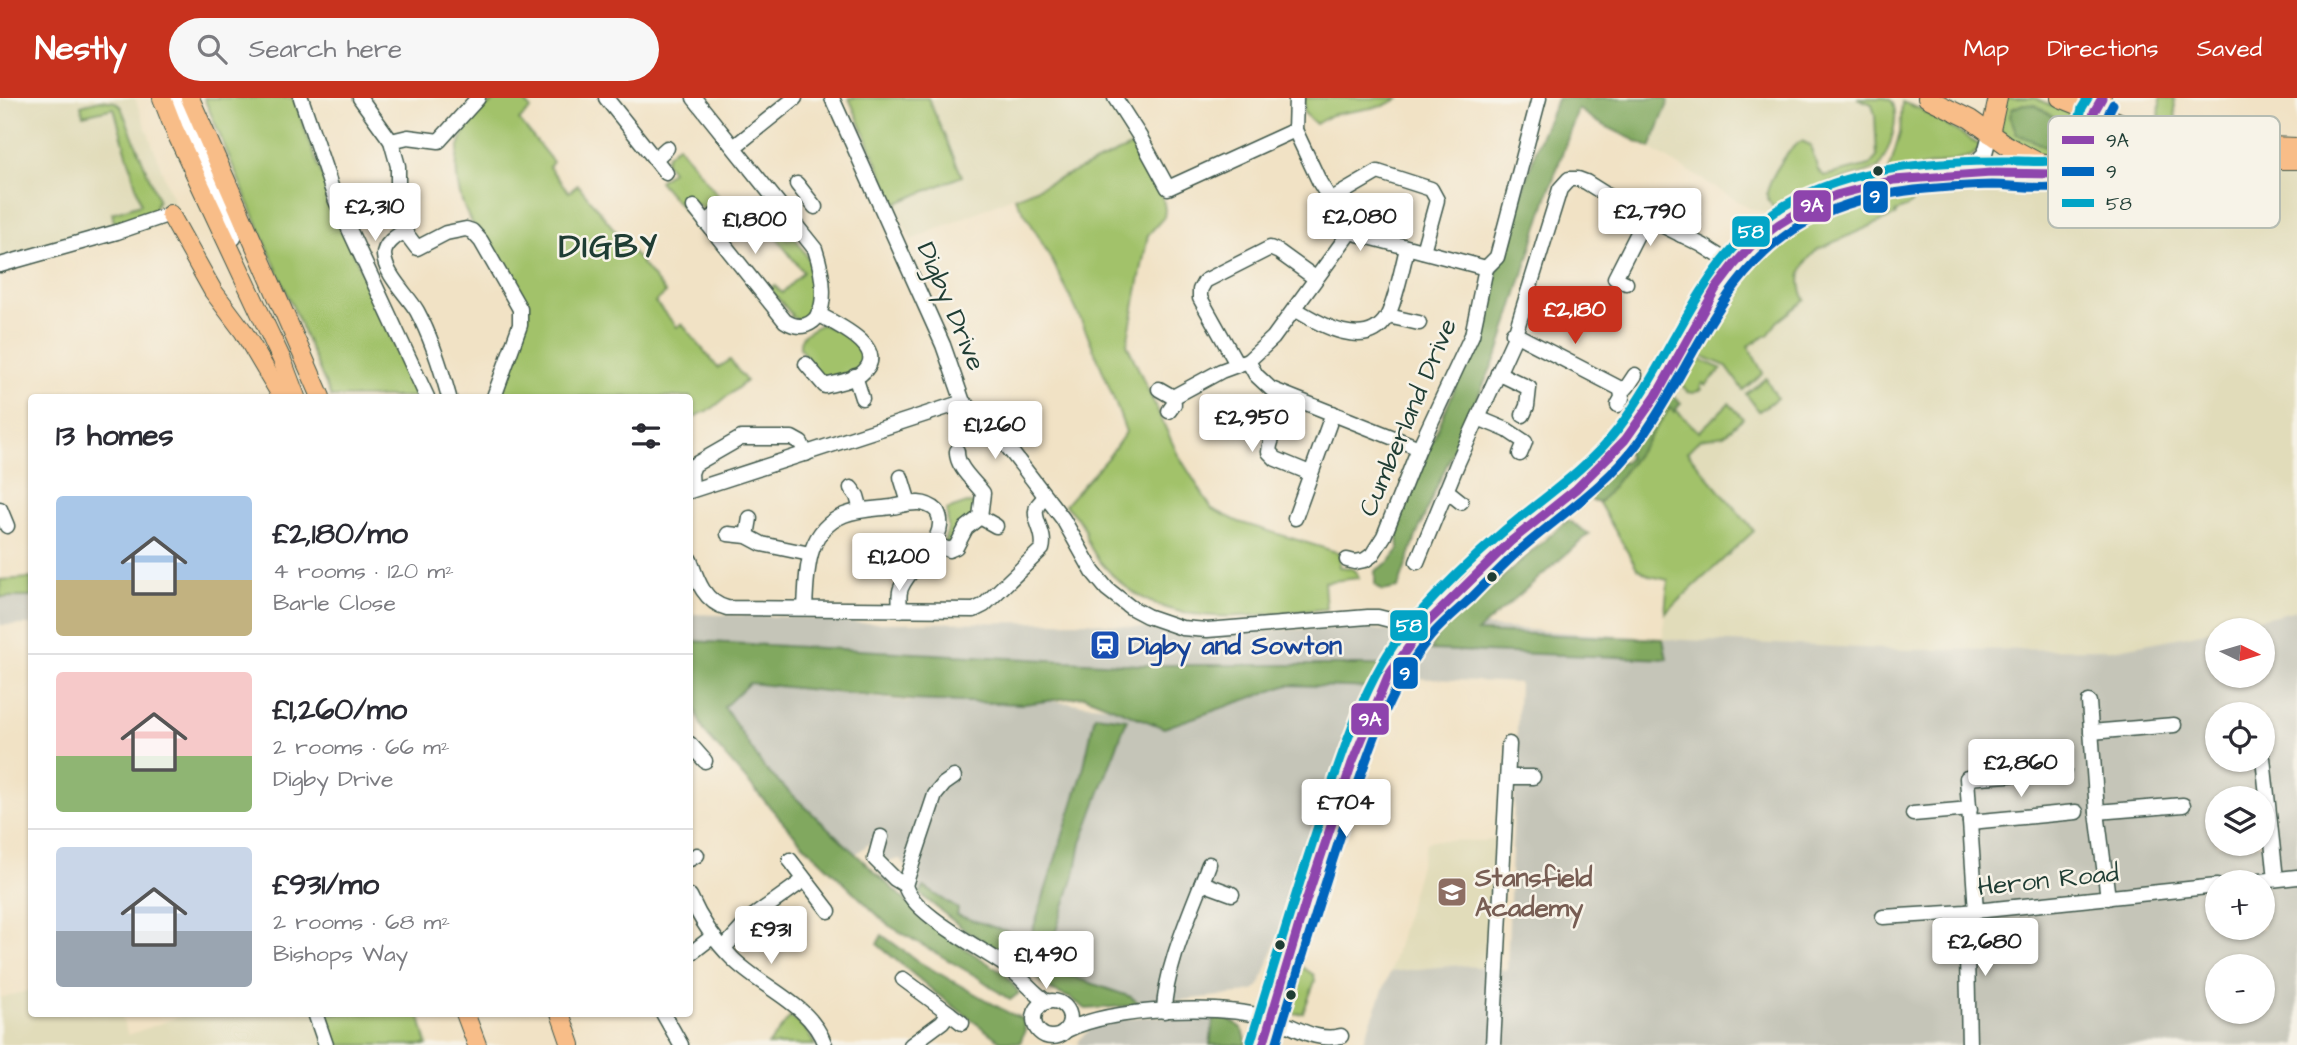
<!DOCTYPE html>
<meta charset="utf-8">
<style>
body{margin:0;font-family:"Architects Daughter",sans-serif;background:#f7f7f7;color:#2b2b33;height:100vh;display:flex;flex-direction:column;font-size:26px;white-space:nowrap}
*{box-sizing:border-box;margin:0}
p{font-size:23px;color:#7c7c81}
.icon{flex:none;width:38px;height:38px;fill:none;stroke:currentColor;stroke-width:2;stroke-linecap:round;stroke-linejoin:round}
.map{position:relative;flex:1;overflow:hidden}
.side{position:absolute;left:28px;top:296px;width:665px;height:623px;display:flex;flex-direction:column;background:#fff;border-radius:7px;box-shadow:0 2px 5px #0004}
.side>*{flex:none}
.needle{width:46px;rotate:95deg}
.tools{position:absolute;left:2205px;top:520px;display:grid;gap:14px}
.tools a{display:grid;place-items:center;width:70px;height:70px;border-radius:50%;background:#fff;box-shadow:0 2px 5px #0004;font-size:35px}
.price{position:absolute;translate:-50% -60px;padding:0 16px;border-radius:7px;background:#fff;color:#222;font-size:23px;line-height:46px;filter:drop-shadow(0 2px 4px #0008)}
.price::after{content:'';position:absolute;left:50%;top:42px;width:21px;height:16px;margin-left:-10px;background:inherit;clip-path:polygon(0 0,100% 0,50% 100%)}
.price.on{background:#c8321e;color:#fff}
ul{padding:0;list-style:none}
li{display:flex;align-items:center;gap:21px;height:175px;padding:0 28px}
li+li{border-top:2px solid #e1e1e2}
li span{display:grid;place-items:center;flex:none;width:196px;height:140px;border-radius:7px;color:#555}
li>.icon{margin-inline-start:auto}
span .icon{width:84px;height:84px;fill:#fffc;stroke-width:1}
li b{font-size:30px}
h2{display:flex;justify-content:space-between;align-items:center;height:84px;padding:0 28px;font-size:30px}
header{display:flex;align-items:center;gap:42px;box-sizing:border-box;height:98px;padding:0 35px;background:#c8321e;color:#fff}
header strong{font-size:33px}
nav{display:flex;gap:38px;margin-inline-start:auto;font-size:24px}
.search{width:490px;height:63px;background:#f7f7f7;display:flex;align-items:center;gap:18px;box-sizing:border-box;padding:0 24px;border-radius:38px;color:#7c7c81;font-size:26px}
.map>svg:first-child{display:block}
.built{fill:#e1dcba}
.industrial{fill:#c5c5b8;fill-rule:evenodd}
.green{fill:#a2c26b;stroke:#608050;stroke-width:2}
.forest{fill:#81a85f;stroke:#50724a;stroke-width:2}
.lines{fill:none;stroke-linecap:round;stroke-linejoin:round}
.minor-casing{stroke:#3e564a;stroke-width:17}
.major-casing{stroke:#3e564a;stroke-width:20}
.minor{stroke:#fff;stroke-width:14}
.major{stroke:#f8bd88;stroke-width:18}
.bus-1-casing{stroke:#f7f3e8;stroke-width:14}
.bus-2-casing{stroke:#f7f3e8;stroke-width:14}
.bus-3-casing{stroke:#f7f3e8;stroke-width:14}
.bus-1{stroke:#8e44ad;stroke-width:9}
.bus-2{stroke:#0065bd;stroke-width:9}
.bus-3{stroke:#02a4c6;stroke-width:9}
.bus-dot{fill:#1f3d34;stroke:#f7f3e8;stroke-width:2.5}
.labels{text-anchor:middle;stroke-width:5;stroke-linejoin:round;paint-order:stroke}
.street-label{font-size:26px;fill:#1f3d34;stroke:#f7f3e8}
.transit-label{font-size:26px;font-weight:bold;fill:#164399;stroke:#f7f3e8;text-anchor:start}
.education-label{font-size:26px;font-weight:bold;fill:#785e54;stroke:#f7f3e8;text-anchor:start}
.district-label{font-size:33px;font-weight:bold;letter-spacing:2px;fill:#1f3d34;stroke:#f7f3e8}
.key{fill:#f7f3e8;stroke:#b6bcb2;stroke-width:2}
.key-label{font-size:19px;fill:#1f3d34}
.line-badge{stroke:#f7f3e8;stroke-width:2.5}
.badge-label{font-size:19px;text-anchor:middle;font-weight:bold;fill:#fff}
</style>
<header>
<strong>Nestly</strong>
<div class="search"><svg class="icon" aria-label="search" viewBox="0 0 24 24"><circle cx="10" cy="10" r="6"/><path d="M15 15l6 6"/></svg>Search here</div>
<nav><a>Map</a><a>Directions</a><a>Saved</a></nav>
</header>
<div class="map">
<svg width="2297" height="947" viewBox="0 0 2297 947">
<rect width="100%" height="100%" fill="#f7f3e8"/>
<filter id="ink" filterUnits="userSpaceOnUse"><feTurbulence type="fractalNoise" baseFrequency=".0143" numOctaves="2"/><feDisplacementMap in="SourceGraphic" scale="14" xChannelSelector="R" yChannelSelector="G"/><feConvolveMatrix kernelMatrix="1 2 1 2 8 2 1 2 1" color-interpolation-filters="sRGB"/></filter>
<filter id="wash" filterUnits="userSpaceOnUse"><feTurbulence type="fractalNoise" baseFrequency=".00686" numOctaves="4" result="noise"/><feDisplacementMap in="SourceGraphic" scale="28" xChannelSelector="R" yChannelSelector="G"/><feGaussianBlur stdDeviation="1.57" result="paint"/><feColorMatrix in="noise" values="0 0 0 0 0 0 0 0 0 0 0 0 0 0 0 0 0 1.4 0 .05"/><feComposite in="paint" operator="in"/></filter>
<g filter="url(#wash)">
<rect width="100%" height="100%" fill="#f1e2c5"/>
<g class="built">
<path d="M0,0H135L180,121L0,171Z"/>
<path d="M848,0H1104L1137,46L911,142Z"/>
<path d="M1664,0H1873L1884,65L1831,81L1771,115L1749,110L1650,50L1669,4Z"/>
<path d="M2146,68L2297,71V512L2187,538L2119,551L1908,552L1663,541L1668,482L1650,478L1637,470L1599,405L1592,403L1587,395L1620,364L1667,302L1733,192L1753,167L1797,130L1840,109L1875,102L1909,91L1913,95H1940L1975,84L2049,92L2093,90Z"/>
<path d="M1495,741L1488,870L1456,867L1390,874L1426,745L1432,742L1485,743Z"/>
<path d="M31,892L32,915H120L128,937L189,915H419L430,947H0V900Z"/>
</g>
<g class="industrial">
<rect x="0" y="499" width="31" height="28"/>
<path d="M2297,512V947H1362L1390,874L1456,867L1507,872L1519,585L1412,580L1436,539L1449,526L1663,541L1908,552L2118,551L2187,538ZM2217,532H2263V578H2217ZM2217,616H2263V662H2217ZM2217,700H2263V746H2217ZM2217,784H2263V830H2217ZM2217,868H2263V914H2217Z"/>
<path d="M690,516L795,519L859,525L1088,524L1177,534L1366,530L1405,536L1362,605L1261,885L1255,892L1238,896L1099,911H1086L1070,900L1048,891L1028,871L962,830L916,793L913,785V778L900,761L891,763L886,761L870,745L856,756L765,671L724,609L749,585L907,604L1008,599L1184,616L1244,569L1197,566L1098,573L690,555Z"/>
<path d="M1214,918L1210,947H1078L1079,941L1100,924L1138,919Z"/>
</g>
<g class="green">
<path d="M204,0H294C329,103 372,202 419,299H331Z"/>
<path d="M501,0H522L531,11L519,22L553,64L549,69L569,94L578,87L666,195L655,204L677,229L682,226L718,270L730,262L746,283L713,310L690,321V299H500L526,224C513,197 501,167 486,141C481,133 473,128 469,120C447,77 452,21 501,0Z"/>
<path d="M849,0H928L962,78L895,106Z"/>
<path d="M1304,0H1400L1383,8L1331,17L1316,26L1304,15Z"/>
<path d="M1857,0H1886L1892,3C1901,22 1889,52 1879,70L1827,86L1788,108L1773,109C1770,105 1766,100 1767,94C1769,81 1790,47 1802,43L1810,47L1818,72L1824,78L1870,67L1877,59L1875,17L1872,6Z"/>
<path d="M2005,0H2035L2050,7L2069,12L2083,22L2085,31L2082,46L2067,63L2039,57L1998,33Z"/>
<path d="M2160,0H2174L2177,33L2159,28Z"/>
<path d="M100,2L115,4L121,9L158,101L154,113L118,129H115L112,115L141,106L114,10L83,17L81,7Z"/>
<path d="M1902,4L1920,11L1981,48L1972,58L1888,77L1900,35Z"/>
<path d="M1137,46L1163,99L1165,112L1164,119L1148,137L1127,246L1177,355L1212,411L1239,424L1340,455L1339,469C1350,469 1355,470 1359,480L1324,484L1326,511C1247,517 1163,537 1105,469C1098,462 1091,451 1087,442C1085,439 1086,435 1085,432C1082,423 1071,414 1065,407L1109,358L1126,334C1097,253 1062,172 1015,100Z"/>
<path d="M678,47L724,105L712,114L704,113L697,105L685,114L659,83L672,73L665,64L667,57Z"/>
<path d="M1909,91L1913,95V103L1906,110L1895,114L1896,117L1818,151C1801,166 1795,181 1805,202L1777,224L1769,236L1748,248L1763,275L1743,292L1726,268L1695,255C1730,195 1770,131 1841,109C1864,102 1887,98 1909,91Z"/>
<path d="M782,134L788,142L794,138L818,176L816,210L804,223L791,219L792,217L770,191L774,187L782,195L803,174L775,138Z"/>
<path d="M822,226C846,237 867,239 863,270L824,285L800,250C798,236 811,232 822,226Z"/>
<path d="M1692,258L1722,271L1706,287L1703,285L1700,289L1702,291L1694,295L1688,294L1679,284Z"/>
<path d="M1766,280L1777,300L1759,313L1746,296Z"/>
<path d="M1729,305L1743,320L1724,337L1700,341L1687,354L1754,433L1665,515L1668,482L1650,478L1637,470L1599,405C1625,375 1647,343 1670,309L1674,313L1676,312L1699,334Z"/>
<path d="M967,405L980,407L956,444L944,445L948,430L947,412Z"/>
<path d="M31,480V499H0V482Z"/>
<path d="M1302,869L1314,877L1315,883L1303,915L1294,916L1289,909L1298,874Z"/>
<path d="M321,915H419L427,947H333Z"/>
<path d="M790,919L804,929L815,947H768Z"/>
</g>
<g class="forest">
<path d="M1558,0H1664L1669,3L1650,50L1597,24L1578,11L1548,96L1499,253L1434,395L1417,436L1398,490L1383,493L1375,487V473L1390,463L1399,451L1397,426L1473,248L1540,39Z"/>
<path d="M2023,6L2035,7L2073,31L2072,48L2065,57L2017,36L2010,18L2012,11Z"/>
<path d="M1674,298L1681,305L1674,314L1670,310C1647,343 1625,375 1599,405L1592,403L1587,395L1620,364L1624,365L1629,360L1627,354L1667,302Z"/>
<path d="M1568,422L1589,436L1477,534L1663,541L1667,561L1431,552L1436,539L1449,526Z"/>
<path d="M690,543L1141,567H1380L1374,590L1288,587L1164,630L1084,598L1024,606L909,602L749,585L724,609L765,671L909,806L949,840L1006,877L1019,895L1010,902L979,880L888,827L799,742L705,635C689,606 690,576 690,543Z"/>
<path d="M1095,617L1127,621L1081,745L1076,772L1044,869L1131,899L1141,907L1086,911L1070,900L1048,891L1028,871L962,830L920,796L924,789L958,811L957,817L1030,841L1082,677Z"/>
<path d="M882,837L919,864L1009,915L1023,921L1025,932L1020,945L1000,943L937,896L877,846Z"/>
<path d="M1214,918C1231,921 1247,927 1246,947H1210Z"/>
</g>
</g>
<g filter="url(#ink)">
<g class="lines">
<g class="minor-casing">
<g id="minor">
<path d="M177,0L234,140"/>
<path d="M301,0L336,103L427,299"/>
<path d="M360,0L391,43L398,68V118L405,134L417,150L446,135L466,131L472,133L481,143L520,211V227L494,299"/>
<path d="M606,0L666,75"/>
<path d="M694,0L815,151C821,169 833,218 806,227C799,229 791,227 785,223L694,109"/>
<path d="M832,0L943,247L963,304L990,326L1063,421L1093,474L1107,491L1130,509L1147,518L1182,530L1207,532L1368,519H1378L1422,530"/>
<path d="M1115,0L1140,39L1168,90L1295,32"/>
<path d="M1296,0L1295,32L1320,85L1350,134L1486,170"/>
<path d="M391,43L408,39L439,43L478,0"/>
<path d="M734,49L795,0"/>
<path d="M655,61L667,50"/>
<path d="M1930,81L1991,75L2058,76L2070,71"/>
<path d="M797,86L815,109"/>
<path d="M1330,102L1378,74L1431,91L1437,102L1423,153"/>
<path d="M1680,108L1692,115L1681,137"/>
<path d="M706,125L720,113"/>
<path d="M405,134C396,137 384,147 384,157C385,177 407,196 417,213C431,239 441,270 449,299"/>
<path d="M0,167L117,134L170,116"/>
<path d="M1486,170L1497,159L1539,0"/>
<path d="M1626,185L1615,180L1646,119"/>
<path d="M1295,211C1319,226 1367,254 1387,219C1395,205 1403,167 1407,150"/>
<path d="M1388,218L1419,225"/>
<path d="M1513,235L1621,291"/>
<path d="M1248,263L1256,277L1271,291L1419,350"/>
<path d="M806,266L825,288C835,285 852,283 861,276C893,251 834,225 818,216"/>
<path d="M1237,266L1200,200V192L1205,183L1270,150L1279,154L1315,180"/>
<path d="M1498,275L1529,290L1527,308L1523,317"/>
<path d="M855,278L862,300"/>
<path d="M1159,291L1173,299L1174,306L1169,313"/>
<path d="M1286,298L1270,347L1269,354L1276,361L1310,375"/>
<path d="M1173,299L1221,273L1248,263L1273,240L1350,134"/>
<path d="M1618,307L1622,300L1621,291L1627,289L1635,277"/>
<path d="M1478,320L1507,332L1525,344L1520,356"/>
<path d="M957,353C956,369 974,383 983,395L980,419"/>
<path d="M901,379L909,405"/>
<path d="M851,390L857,398L861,412"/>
<path d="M692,391L691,375L694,367L741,340H792L801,345L806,356"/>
<path d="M1446,392L1461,404"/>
<path d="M690,393L963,304"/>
<path d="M0,411L7,428"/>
<path d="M1295,420L1333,315"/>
<path d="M728,436L747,438L762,446L810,456"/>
<path d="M747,438L750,420"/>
<path d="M933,445L949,452L956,449L966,430L980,419L996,428"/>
<path d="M690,462C697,482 704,504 727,510L974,512L984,507L1042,451C1048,431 1023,415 1045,400"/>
<path d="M1347,462L1355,464L1365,462L1372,457L1384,438L1419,350L1472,237L1486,170"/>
<path d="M1417,464L1458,364L1513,243L1560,91L1569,81H1578L1586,84L1629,111L1702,147L1734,167"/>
<path d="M805,510C807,476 805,433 844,417C859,411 876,411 892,409C908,406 923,400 937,413C952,440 910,467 901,490C898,497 900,505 900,512"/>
<path d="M2089,604L2097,714L2108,800"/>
<path d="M2091,634L2174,627"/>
<path d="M690,646L705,663"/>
<path d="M2263,660L2276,781"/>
<path d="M1509,679H1533"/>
<path d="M2097,714L2183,707"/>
<path d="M1913,716L1970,711"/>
<path d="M1970,724L2076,714"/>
<path d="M881,739L875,761L895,781L905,787C911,815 983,851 1006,868C1021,878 1032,894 1047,904"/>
<path d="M690,761L697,757"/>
<path d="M790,762L829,813"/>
<path d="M2252,784L2297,779"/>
<path d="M1202,785L1232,796"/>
<path d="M905,787L935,697L944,686L954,679"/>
<path d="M690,798C700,821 714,842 732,860C761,890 810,905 825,947"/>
<path d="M1976,813L1967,680L2064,673"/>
<path d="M1966,814L1969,947"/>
<path d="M1883,819L1966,814L2217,788"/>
<path d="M724,850L751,820L804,782"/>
<path d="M690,856L712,839"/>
<path d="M903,881L949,915L942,924L911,947"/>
<circle cx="1052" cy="921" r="18"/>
<path d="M1164,913C1165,868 1193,810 1209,766"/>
<path d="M315,915L326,947"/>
<path d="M663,915L681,947"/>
<path d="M949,915L962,925"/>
<path d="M1067,932C1115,909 1219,906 1270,920C1294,927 1315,945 1341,938"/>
<path d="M1263,947L1306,803L1352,665L1388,578L1422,530L1510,444L1576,391L1625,342L1656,298L1715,192L1753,146L1779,126L1802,112L1836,97L1912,76L1976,64L1985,55L1990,36"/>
<path d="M1493,947L1509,646"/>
</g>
</g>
<g class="major-casing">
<g id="major">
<path d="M162,0L174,31L282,262L296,299"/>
<path d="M190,0L321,299"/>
<path d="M1927,0L1970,21L2005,46L2036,63L2070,71L2097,70L2143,57L2219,62H2297"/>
<path d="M2060,0L2164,42L2193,45L2297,49"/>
<path d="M1990,36L1998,0"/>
<path d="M2070,71C2090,57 2090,22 2102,0"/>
<path d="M170,116L213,193L243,233L282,299"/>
<path d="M465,915L477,947"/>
<path d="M560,915L571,947"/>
</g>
</g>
<use href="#minor" class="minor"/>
<use href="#major" class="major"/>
<g class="bus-1-casing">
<path id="bus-1" d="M1263,947L1306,803L1352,665L1388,578L1422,530L1510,444L1576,391L1625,342L1656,298L1715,192L1734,167L1753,146L1779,126L1802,112L1836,97L1894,82L1991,75L2058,76L2079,64L2084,55L2094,14L2102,0"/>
</g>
<g class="bus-2-casing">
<path id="bus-2" d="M1276,947C1298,872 1321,798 1345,724C1367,660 1387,590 1431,538C1443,524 1458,512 1471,500C1487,484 1503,467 1520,452C1559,418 1606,388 1637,346C1693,271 1719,173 1805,125C1860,93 1929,89 1992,87C2011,87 2043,92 2061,88C2069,86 2084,77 2090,70C2103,53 2101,26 2113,6"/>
</g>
<g class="bus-3-casing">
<path id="bus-3" d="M1251,943C1274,867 1297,791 1322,716C1344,651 1367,572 1415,520C1441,491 1475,458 1505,432C1543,400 1587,371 1618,331C1678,252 1704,147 1798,100C1865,67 1944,62 2018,63C2037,63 2060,68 2072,50L2082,10L2088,0"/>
</g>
<use href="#bus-1" class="bus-1"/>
<use href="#bus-2" class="bus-2"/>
<use href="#bus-3" class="bus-3"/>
</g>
</g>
<defs>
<g id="station-square" transform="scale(1.575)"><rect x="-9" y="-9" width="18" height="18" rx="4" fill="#1a4fb4" stroke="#f7f3e8"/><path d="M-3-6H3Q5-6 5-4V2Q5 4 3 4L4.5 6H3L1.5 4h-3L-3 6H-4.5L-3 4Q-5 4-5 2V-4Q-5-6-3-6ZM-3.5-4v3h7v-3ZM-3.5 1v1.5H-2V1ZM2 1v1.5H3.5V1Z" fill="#fff"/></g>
<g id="school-square" transform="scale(1.575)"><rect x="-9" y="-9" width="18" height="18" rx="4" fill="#8d6e63" stroke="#f7f3e8"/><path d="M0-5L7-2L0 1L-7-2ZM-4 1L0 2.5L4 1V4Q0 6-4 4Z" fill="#fff"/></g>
</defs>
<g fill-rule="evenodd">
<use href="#station-square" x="1105" y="547"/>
<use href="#school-square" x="1452" y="794"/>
</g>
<g class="bus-dot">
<circle cx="1878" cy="73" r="6"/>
<circle cx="1492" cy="479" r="6"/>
<circle cx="1280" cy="847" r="6"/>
<circle cx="1291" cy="897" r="6"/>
</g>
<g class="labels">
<g class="street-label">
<text transform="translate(952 208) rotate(67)" y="9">Digby Drive</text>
<text transform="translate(1407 319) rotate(-67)" y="9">Cumberland Drive</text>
<text transform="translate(2048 781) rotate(-6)" y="9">Heron Road</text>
</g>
<g class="transit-label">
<text x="1128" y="556">Digby and Sowton</text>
</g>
<g class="education-label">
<text x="1475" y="788">Stansfield<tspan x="1475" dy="30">Academy</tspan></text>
</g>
<g class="district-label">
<text x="609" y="159">DIGBY</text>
</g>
</g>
<rect x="2048" y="18" width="232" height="112" rx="10" class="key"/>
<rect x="2062" y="38" width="32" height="8" fill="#8e44ad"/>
<rect x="2062" y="69" width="32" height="9" fill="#0065bd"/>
<rect x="2062" y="101" width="32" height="8" fill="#02a4c6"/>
<g class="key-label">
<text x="2106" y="49">9A</text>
<text x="2106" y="80">9</text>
<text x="2106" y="112">58</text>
</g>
<g class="line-badge">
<rect x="1862" y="82" width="27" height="34" rx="7" fill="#0065bd"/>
<rect x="1792" y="91" width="40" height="34" rx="7" fill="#8e44ad"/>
<rect x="1731" y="117" width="40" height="33" rx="7" fill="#02a4c6"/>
<rect x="1389" y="511" width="40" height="33" rx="7" fill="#02a4c6"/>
<rect x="1392" y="558" width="27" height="34" rx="7" fill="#0065bd"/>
<rect x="1350" y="604" width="40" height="34" rx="7" fill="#8e44ad"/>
</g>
<g class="badge-label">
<text x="1875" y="105">9</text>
<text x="1812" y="114">9A</text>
<text x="1751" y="140">58</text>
<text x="1409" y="534">58</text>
<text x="1405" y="582">9</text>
<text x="1370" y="628">9A</text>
</g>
</svg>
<div class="tools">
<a><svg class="needle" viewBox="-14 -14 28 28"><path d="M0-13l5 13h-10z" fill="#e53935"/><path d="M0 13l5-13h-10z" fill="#7c7c81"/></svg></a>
<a><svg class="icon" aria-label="locate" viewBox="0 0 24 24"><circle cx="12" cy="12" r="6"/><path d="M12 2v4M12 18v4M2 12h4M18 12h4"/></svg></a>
<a><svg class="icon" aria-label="layers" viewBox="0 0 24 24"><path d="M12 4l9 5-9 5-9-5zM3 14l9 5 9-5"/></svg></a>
<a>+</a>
<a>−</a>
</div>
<b class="price" style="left:375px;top:145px">£2,310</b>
<b class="price" style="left:1650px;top:150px">£2,790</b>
<b class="price" style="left:1360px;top:155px">£2,080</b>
<b class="price" style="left:755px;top:158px">£1,800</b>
<b class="price on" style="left:1575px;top:248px">£2,180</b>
<b class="price" style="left:1252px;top:356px">£2,950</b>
<b class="price" style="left:995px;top:363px">£1,260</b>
<b class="price" style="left:899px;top:495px">£1,200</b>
<b class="price" style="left:2021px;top:701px">£2,860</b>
<b class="price" style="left:1346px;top:741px">£704</b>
<b class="price" style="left:771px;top:868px">£931</b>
<b class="price" style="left:1985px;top:880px">£2,680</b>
<b class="price" style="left:1046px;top:893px">£1,490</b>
<section class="side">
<h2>13 homes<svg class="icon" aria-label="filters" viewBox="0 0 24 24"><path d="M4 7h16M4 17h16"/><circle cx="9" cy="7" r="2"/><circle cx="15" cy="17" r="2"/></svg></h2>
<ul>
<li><span style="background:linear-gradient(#a9c7e8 60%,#c2b280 0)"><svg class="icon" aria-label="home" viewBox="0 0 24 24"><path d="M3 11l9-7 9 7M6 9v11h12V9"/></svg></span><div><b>£2,180/mo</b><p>4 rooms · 120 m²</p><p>Barle Close</p></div></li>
<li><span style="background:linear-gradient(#f6c9c9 60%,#8fb573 0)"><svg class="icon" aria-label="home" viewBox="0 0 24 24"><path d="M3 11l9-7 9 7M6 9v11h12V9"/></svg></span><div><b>£1,260/mo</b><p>2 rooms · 66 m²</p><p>Digby Drive</p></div></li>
<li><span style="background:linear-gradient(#c9d6e8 60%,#9aa5b1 0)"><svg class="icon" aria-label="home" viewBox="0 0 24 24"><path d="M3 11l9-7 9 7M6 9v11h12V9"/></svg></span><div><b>£931/mo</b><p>2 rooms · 68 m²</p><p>Bishops Way</p></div></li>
</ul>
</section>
</div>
